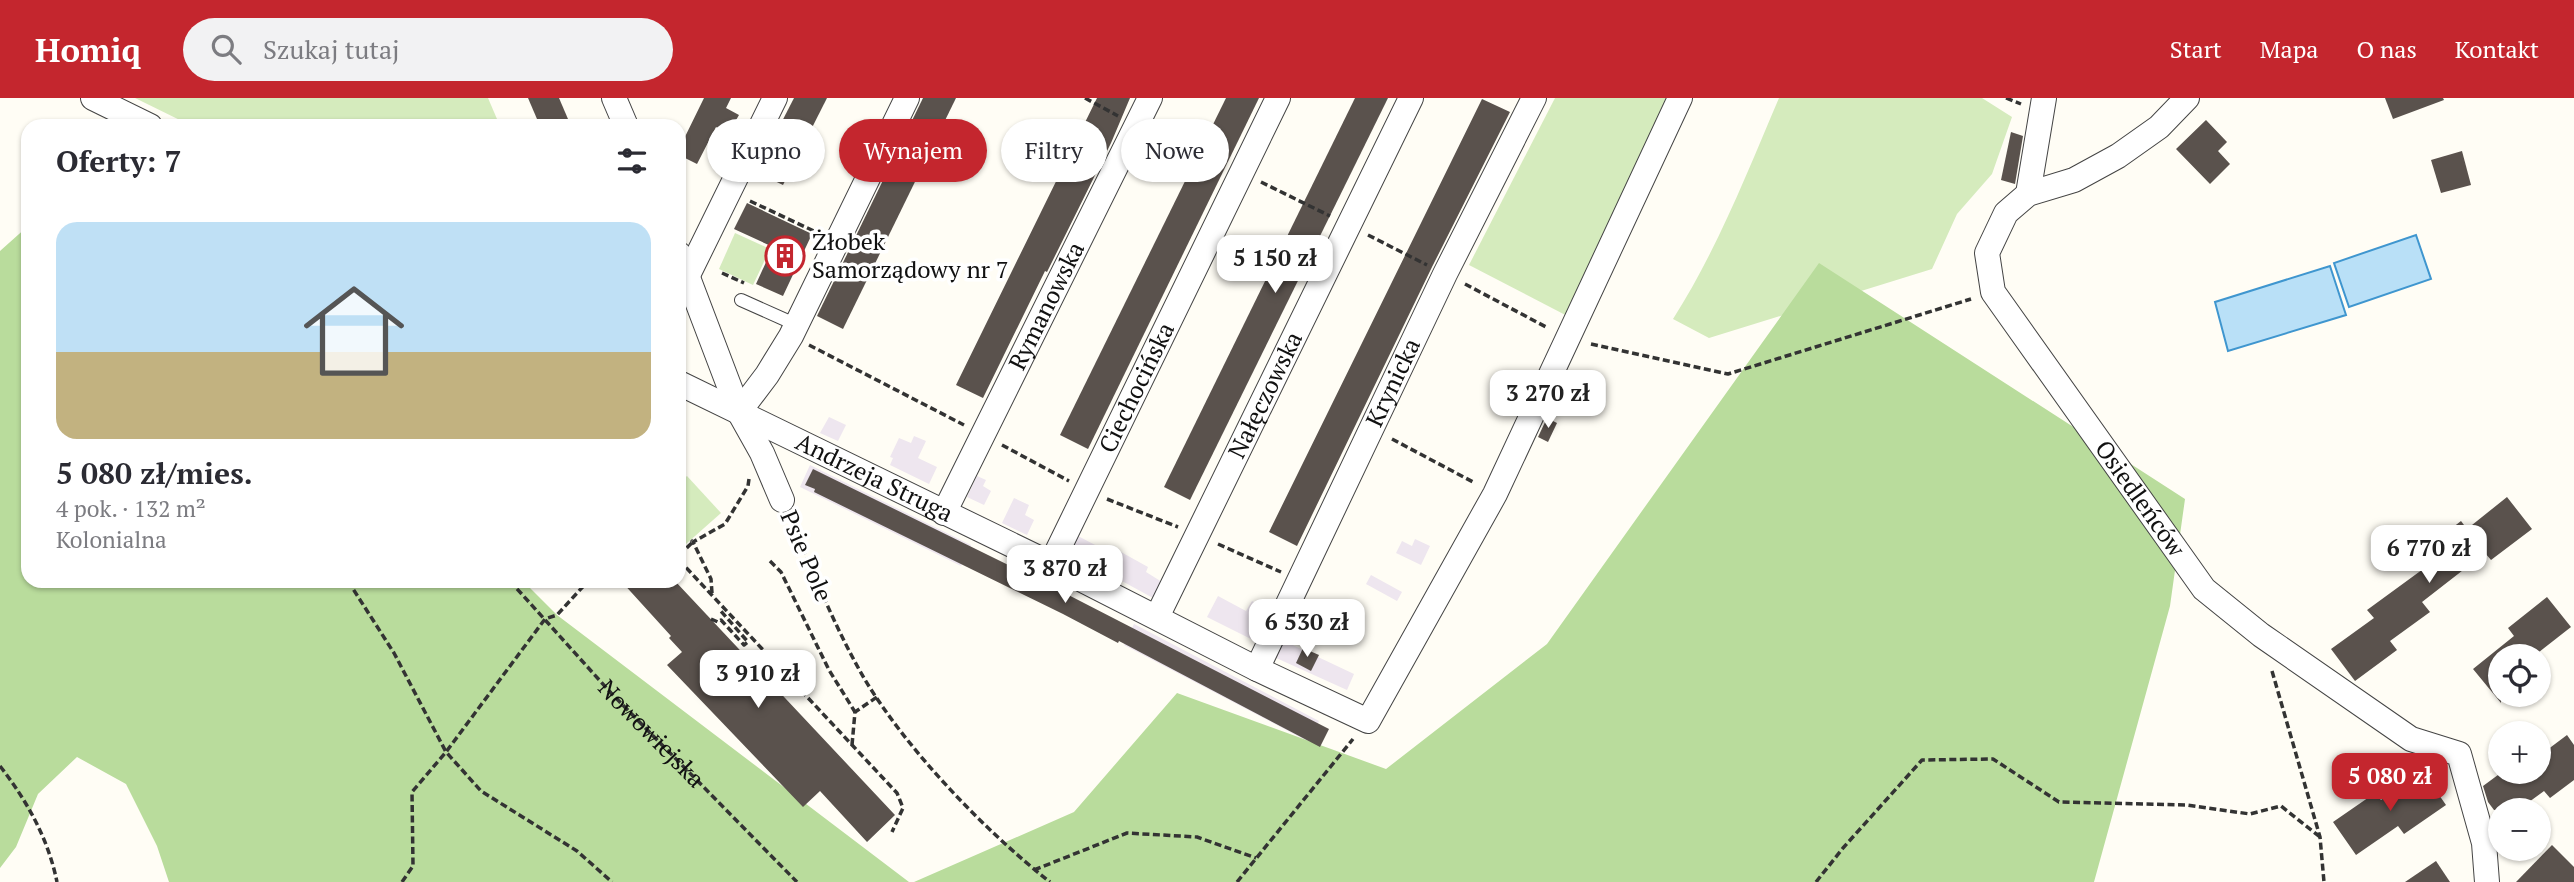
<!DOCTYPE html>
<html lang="pl">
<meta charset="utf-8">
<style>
body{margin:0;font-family:"PT Serif",serif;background:#f2f2f3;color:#2b2b33;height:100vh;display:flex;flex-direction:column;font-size:26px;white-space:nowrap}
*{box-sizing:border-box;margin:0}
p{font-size:23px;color:#7c7c81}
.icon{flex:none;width:38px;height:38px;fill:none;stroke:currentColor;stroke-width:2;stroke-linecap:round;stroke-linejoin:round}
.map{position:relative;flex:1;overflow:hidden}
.drawer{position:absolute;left:21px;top:21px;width:665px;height:469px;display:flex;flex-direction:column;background:#fff;border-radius:21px;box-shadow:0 2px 5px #0004}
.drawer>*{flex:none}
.guide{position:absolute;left:707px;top:21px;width:665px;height:63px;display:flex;gap:14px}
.fabs{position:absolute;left:2488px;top:546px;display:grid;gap:14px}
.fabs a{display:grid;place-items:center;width:63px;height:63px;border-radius:50%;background:#fff;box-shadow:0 2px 5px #0004;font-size:35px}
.price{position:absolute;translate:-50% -60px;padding:0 16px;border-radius:14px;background:#fff;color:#222;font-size:23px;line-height:46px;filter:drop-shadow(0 2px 4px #0008)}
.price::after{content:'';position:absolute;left:50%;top:42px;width:21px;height:16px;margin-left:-10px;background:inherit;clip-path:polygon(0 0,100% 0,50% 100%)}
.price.active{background:#c4262e;color:#fff}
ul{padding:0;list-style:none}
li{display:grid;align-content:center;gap:14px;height:371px;padding:0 35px}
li+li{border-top:2px solid #e1e1e2}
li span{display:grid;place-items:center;height:217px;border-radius:21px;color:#555}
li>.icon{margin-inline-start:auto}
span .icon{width:126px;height:126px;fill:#fffc;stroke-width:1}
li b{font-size:30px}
h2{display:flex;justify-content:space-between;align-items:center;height:84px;padding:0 35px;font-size:30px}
.chip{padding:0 24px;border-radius:32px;background:#fff;box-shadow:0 2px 5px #0004;font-size:24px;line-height:63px}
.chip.active{background:#c4262e;color:#fff}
header{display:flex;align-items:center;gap:42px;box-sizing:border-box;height:98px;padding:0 35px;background:#c4262e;color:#fff}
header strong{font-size:33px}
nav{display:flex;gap:38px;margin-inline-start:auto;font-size:24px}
.search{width:490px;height:63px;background:#f2f2f3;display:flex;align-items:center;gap:18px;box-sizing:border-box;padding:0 24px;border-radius:38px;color:#7c7c81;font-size:26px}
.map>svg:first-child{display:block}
.industrial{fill:#eee6ef}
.green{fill:#d5ebbd}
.forest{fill:#b9dc9c}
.water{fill:#b9e0f7;stroke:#3f96cf;stroke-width:2}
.building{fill:#5a524d}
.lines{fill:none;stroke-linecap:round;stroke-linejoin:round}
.service-casing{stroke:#444;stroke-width:14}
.minor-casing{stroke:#444;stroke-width:26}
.path{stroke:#333;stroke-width:3.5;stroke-dasharray:7 3.5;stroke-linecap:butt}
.service{stroke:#fff;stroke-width:12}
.minor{stroke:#fff;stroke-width:24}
.labels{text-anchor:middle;stroke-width:7;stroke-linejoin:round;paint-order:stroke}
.poi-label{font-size:24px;fill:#111;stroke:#fff;text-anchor:start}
.street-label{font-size:24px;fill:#111;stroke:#fff}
</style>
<header>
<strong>Homiq</strong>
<div class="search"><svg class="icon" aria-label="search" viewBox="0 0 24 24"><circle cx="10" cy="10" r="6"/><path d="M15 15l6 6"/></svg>Szukaj tutaj</div>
<nav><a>Start</a><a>Mapa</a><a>O nas</a><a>Kontakt</a></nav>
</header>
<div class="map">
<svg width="2574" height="784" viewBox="0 0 2574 784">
<rect width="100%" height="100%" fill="#fffdf5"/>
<g class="industrial">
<path d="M829,319L846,327L838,343L820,335Z"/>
<path d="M914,338L926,343L918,360L937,369L929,386L890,367L893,360L890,359L899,340L911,345Z"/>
<path d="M810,367L971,447L961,468L800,389Z"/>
<path d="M977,378L986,382L983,388L991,393L984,407L967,399Z"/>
<path d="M1014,400L1029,407L1025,417L1034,422L1027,437L1002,425Z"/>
<path d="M1078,438L1118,459L1121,454L1148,469L1146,474L1162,484L1153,500L1069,454Z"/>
<path d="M1415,441L1430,448L1421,467L1396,455L1402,443L1412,448Z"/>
<path d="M1371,477L1402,494L1397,503L1366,486Z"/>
<path d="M1218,498L1246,513L1252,503L1269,512L1253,542L1207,519Z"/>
<path d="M1134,526L1319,623L1309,644L1124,547Z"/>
<path d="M1282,542L1354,576L1347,592L1274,559Z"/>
</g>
<g class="green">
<path d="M135,0H488L500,28H192Z"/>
<path d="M1555,0H1670L1575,222L1469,167Z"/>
<path d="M1779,0H1982L2012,19L1992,76L1957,116L1932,171L1709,240L1673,221C1717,152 1747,75 1779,0Z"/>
<path d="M735,135L770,151L753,187L719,171Z"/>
<path d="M687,378L721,415L686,446L679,438V385Z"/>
</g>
<g class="forest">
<path d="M28,128V483H523L557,517L909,784H169L157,748L126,686L77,659L38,696L16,749L0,770V153Z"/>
<path d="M1819,165L2185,401L2170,508L2094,784H914L1074,714L1177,595L1386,671L1547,546Z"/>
</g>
<g class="water">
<path d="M2416,137L2431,181L2349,209L2334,165Z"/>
<path d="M2330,168L2346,217L2228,253L2215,204Z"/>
</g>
<g class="building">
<path d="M528,0H559L571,28H540Z"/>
<path d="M704,0H731L726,10L739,17L728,36L716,29L697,66L679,57V51Z"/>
<path d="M794,0H827L783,87L756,74Z"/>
<path d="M923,0H956L843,231L817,218Z"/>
<path d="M1097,0H1130L1111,45L1047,174L1045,173L983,300L956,287Z"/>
<path d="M1226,0H1259L1088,351L1060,337Z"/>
<path d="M1355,0H1388L1190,402L1164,389Z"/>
<path d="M2385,0H2443L2444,2L2393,21Z"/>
<path d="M1482,1L1510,14L1432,169L1297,448L1269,434Z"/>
<path d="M2206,22L2227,44L2218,53L2230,66L2210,86L2176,51Z"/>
<path d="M2011,34L2023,38L2015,86L2001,82Z"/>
<path d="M2462,53L2471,87L2441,95L2431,62Z"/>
<path d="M747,105L812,136L783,198L756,186L773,149L734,131Z"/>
<path d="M1547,320L1557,325L1548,344L1538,339Z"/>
<path d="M813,371L1049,487L1329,631L1320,649L1119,543L1118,545L1063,516L814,394L815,391L805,387Z"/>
<path d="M2507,399L2532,431L2491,462L2485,455L2422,504L2430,514L2390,543L2397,552L2355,583L2331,551L2374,520L2367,512L2430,466L2421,454L2461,423L2467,431Z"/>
<path d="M621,483H675L895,717L867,744L820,693L803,709L667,567L682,554L669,540L671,538Z"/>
<path d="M2547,499L2571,529L2534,558H2501V605L2473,571L2514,538L2508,530Z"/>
<path d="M1303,550L1319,557L1311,573L1296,565Z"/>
<path d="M2567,637L2574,647V682L2550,700L2544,693L2518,712H2494L2488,704L2483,688L2502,674H2539V658Z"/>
<path d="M2423,674L2446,707L2404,736L2398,728L2356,757L2333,724L2375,695L2381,702Z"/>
<path d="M2552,747L2574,769V784H2516Z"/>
<path d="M2436,763L2450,784H2405Z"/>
</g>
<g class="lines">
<g class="service-casing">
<path id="service" d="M741,202L797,227"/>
</g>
<g class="minor-casing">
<g id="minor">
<path d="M93,0L150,28"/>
<path d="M614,0L626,28"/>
<path id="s2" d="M2187,0L2159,29L2118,58L2074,82L2028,96L2006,115L1987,155L1993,194L2204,491L2261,537L2411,641L2459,656L2484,745L2487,784"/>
<path d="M2028,96L2044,0"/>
<path d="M679,156L739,314L762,355L782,402"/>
<path d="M688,177L775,0"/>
<path id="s3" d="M679,285L1051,466L1257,571L1368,623L1495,396L1680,0"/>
<path d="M739,314L767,277L791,238L907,0"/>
<path id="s4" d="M944,415L1150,0"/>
<path id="s5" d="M1051,466L1278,0"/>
<path id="s6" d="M1157,519L1411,0"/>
<path id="s7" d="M1257,571L1445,176L1534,0"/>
</g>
</g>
<g class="path">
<path d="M1085,0L1118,18"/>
<path d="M2006,0L2021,6"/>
<path d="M1156,37L1223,66"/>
<path d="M1261,84L1330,118"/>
<path d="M750,103L816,134"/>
<path d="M1368,137L1427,167"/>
<path d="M722,175L744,185"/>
<path d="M1465,186L1548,230"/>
<path d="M1591,246L1728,276L1971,201"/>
<path d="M809,247L964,327"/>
<path d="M1392,341L1475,385"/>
<path d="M1002,347L1069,383"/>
<path d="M1107,401L1178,429"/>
<path d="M790,421C813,474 835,530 864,580C906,651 985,733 1050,784"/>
<path d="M1218,446L1281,474"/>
<path d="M679,457L693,444L691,442"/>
<path d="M679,462L897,695L903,710L892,734"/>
<path d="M770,463L781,474L829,572L855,614"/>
<path d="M348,483L394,555L446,654L481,693L577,753L612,784"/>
<path id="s1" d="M510,483L611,595L797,784"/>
<path d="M712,495L711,481L693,444L725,426L748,388L749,381"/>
<path d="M711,521L718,524L721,522L744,547L748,544L720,512"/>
<path d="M2272,573L2320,739L2324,784"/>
<path d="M852,647L855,614L877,599"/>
<path d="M0,668C27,703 48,740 57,784"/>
<path d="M1034,772L1127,735L1197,739L1256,760"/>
<path d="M402,784L413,768L412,694L446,654L545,521L557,517L588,483"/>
<path d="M1237,784L1353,641"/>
<path d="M1816,784L1843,750L1922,662L1993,661L2059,704L2187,707L2250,716L2281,708L2320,739"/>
</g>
<use href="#service" class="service"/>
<use href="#minor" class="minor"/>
</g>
<defs>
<g id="building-ring" transform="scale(2.0125)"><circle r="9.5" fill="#fff" stroke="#c4262e" stroke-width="1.5"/><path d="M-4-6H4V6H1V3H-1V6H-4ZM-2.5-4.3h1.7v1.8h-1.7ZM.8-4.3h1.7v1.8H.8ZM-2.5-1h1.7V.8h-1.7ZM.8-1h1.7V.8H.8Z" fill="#c4262e"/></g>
</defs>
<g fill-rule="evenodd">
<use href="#building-ring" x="785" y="158"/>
</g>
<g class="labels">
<g class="poi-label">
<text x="812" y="152">Żłobek<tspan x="812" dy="28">Samorządowy nr 7</tspan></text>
</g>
<g class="street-label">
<text dy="8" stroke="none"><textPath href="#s4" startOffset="231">Rymanowska</textPath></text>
<text dy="8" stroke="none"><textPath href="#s7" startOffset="317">Krynicka</textPath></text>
<text dy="8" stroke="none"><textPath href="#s5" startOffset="196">Ciechocińska</textPath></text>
<text dy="8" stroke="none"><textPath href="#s6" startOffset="247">Nałęczowska</textPath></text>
<text dy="8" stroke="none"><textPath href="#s3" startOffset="217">Andrzeja Struga</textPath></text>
<text dy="8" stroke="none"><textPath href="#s2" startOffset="555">Osiedleńców</textPath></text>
<text transform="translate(806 458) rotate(67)" y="8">Psie Pole</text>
<text dy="8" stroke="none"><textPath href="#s1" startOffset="208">Nowowiejska</textPath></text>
</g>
</g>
</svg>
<div class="fabs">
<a><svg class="icon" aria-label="locate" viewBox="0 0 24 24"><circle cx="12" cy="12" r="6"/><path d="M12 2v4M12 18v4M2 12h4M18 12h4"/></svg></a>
<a>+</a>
<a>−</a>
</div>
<b class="price" style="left:1275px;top:197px">5 150 zł</b>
<b class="price" style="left:1548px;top:332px">3 270 zł</b>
<b class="price" style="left:2429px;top:487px">6 770 zł</b>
<b class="price" style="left:1065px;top:507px">3 870 zł</b>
<b class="price" style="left:1307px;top:561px">6 530 zł</b>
<b class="price" style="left:758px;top:612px">3 910 zł</b>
<b class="price active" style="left:2390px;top:715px">5 080 zł</b>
<div class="guide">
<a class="chip">Kupno</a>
<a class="chip active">Wynajem</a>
<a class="chip">Filtry</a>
<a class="chip">Nowe</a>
</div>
<section class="drawer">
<h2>Oferty: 7<svg class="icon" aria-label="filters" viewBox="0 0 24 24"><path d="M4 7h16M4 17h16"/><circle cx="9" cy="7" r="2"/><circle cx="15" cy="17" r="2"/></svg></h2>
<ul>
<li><span style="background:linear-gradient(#bfe0f5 60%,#c2b280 0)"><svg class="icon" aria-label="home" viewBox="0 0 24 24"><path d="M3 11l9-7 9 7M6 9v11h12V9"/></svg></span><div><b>5 080 zł/mies.</b><p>4 pok. · 132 m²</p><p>Kolonialna</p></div></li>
</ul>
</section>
</div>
